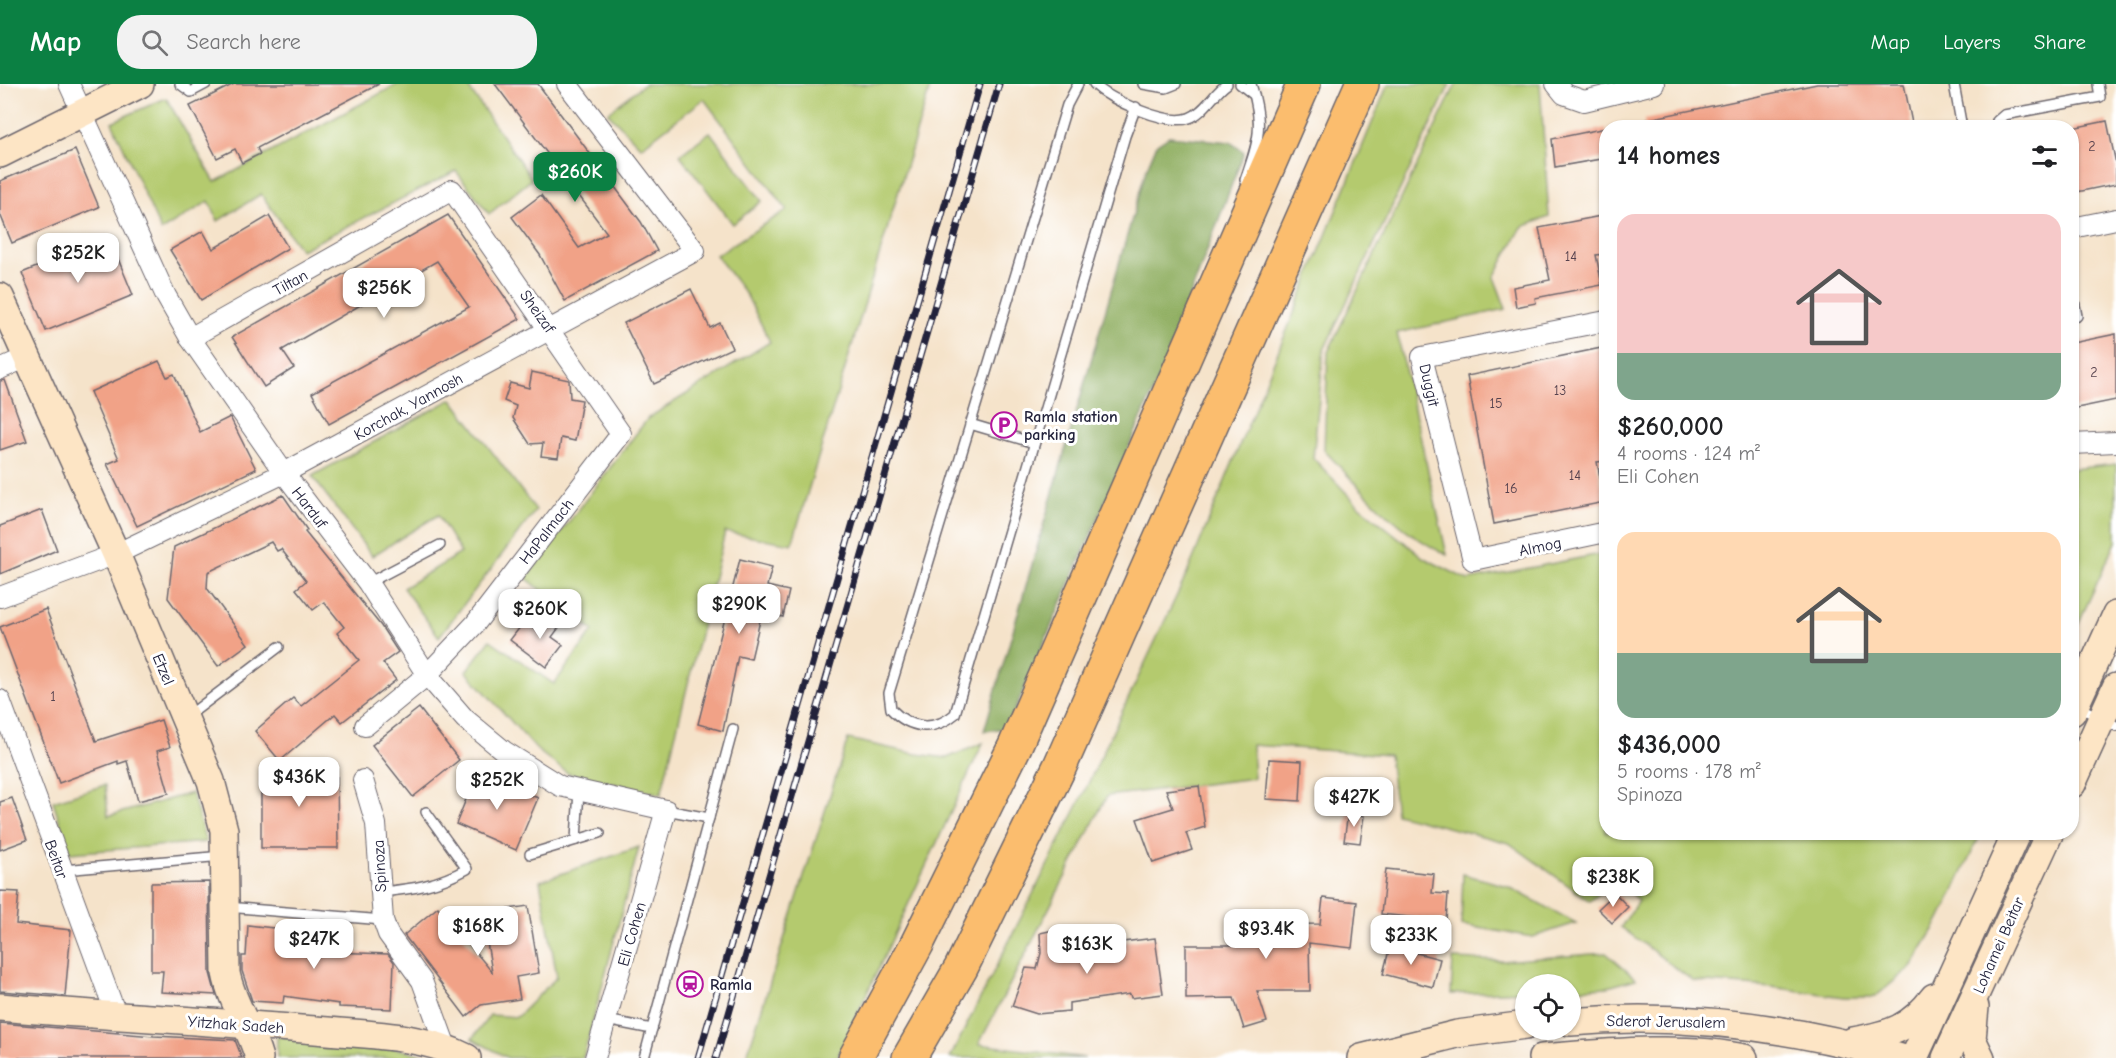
<!DOCTYPE html>
<meta charset="utf-8">
<style>
body{margin:0;font-family:"Comic Neue",sans-serif;background:#f2f2f2;color:#202124;height:100vh;display:flex;flex-direction:column;font-size:22px;white-space:nowrap}
*{box-sizing:border-box;margin:0}
p{font-size:20px;color:#757577}
.icon{flex:none;width:33px;height:33px;fill:none;stroke:currentColor;stroke-width:2;stroke-linecap:round;stroke-linejoin:round}
.map{position:relative;flex:1;overflow:hidden}
.drawer{position:absolute;left:1599px;top:36px;width:480px;height:720px;display:flex;flex-direction:column;background:#fff;border-radius:24px;box-shadow:0 2px 4px #0004}
.drawer>*{flex:none}
.tools{position:absolute;left:1515px;top:890px;display:grid;gap:12px}
.tools a{display:grid;place-items:center;width:66px;height:66px;border-radius:50%;background:#fff;box-shadow:0 2px 4px #0004;font-size:30px}
.price{position:absolute;translate:-50% -51px;padding:0 14px;border-radius:12px;background:#fff;color:#222;font-size:20px;line-height:39px;filter:drop-shadow(0 2px 3px #0008)}
.price::after{content:'';position:absolute;left:50%;top:36px;width:18px;height:14px;margin-left:-9px;background:inherit;clip-path:polygon(0 0,100% 0,50% 100%)}
.price.selected{background:#0b8043;color:#fff}
ul{padding:0;list-style:none}
li{display:grid;align-content:center;gap:12px;height:318px;padding:0 18px}
li span{display:grid;place-items:center;height:186px;border-radius:18px;color:#555}
li>.icon{margin-inline-start:auto}
span .icon{width:108px;height:108px;fill:#fffc;stroke-width:1}
li b{font-size:26px}
h2{display:flex;justify-content:space-between;align-items:center;height:72px;padding:0 18px;font-size:26px}
header{display:flex;align-items:center;gap:36px;box-sizing:border-box;height:84px;padding:0 30px;background:#0b8043;color:#fff}
header strong{font-size:28px}
nav{display:flex;gap:33px;margin-inline-start:auto;font-size:21px}
.search{width:420px;height:54px;background:#f2f2f2;display:flex;align-items:center;gap:15px;box-sizing:border-box;padding:0 21px;border-radius:24px;color:#757577;font-size:22px}
.map>svg:first-child{display:block}
.green{fill:#b4ca6e;stroke:#6b7654;stroke-width:1.5}
.forest{fill:#8fae61;stroke:#58684e;stroke-width:1.5}
.building{fill:#f1a287}
.lines{fill:none;stroke-linecap:round;stroke-linejoin:round}
.lane-casing{stroke:#6c666d;stroke-width:12}
.street-casing{stroke:#6c666d;stroke-width:22}
.secondary-casing{stroke:#6c666d;stroke-width:30}
.highway-casing{stroke:#6c666d;stroke-width:36}
.lane{stroke:#fff;stroke-width:9}
.street{stroke:#fff;stroke-width:20}
.secondary{stroke:#fde5c5;stroke-width:27}
.highway{stroke:#fbbd6e;stroke-width:33}
.rail-casing{stroke:#22223b;stroke-width:7}
.rail{stroke:#fff;stroke-width:4.5;stroke-dasharray:14;stroke-linecap:butt}
.labels{text-anchor:middle;stroke-width:6;stroke-linejoin:round;paint-order:stroke}
.number-label{font-size:14px;fill:#56424e}
.street-label{font-size:16px;fill:#22223b;stroke:#fff}
.poi-label{font-size:16px;font-weight:bold;fill:#22223b;stroke:#fff;text-anchor:start}
</style>
<header>
<strong>Map</strong>
<div class="search"><svg class="icon" aria-label="search" viewBox="0 0 24 24"><circle cx="10" cy="10" r="6"/><path d="M15 15l6 6"/></svg>Search here</div>
<nav><a>Map</a><a>Layers</a><a>Share</a></nav>
</header>
<div class="map">
<svg width="2116" height="974" viewBox="0 0 2116 974">
<rect width="100%" height="100%" fill="#fff"/>
<filter id="ink" filterUnits="userSpaceOnUse"><feTurbulence type="fractalNoise" baseFrequency=".0167" numOctaves="2"/><feDisplacementMap in="SourceGraphic" scale="12" xChannelSelector="R" yChannelSelector="G"/><feConvolveMatrix kernelMatrix="1 2 1 2 8 2 1 2 1" color-interpolation-filters="sRGB"/></filter>
<filter id="wash" filterUnits="userSpaceOnUse"><feTurbulence type="fractalNoise" baseFrequency=".008" numOctaves="4" result="noise"/><feDisplacementMap in="SourceGraphic" scale="24" xChannelSelector="R" yChannelSelector="G"/><feGaussianBlur stdDeviation="1.35" result="paint"/><feColorMatrix in="noise" values="0 0 0 0 0 0 0 0 0 0 0 0 0 0 0 0 0 1.4 0 .05"/><feComposite in="paint" operator="in"/></filter>
<g filter="url(#wash)">
<rect width="100%" height="100%" fill="#f5e3ca"/>
<g class="green">
<path d="M398,0H466L532,95L489,130L456,87L301,166L261,110L218,137L209,117L161,147L112,38L166,14L215,98Z"/>
<path d="M644,0H931L792,460L725,448L661,710L567,689L537,666L466,587L490,556L554,600L593,547L526,494L648,334L770,258L747,212L716,171L787,126L704,15L641,63L608,29Z"/>
<path d="M1388,0H1450L1324,266L1313,374L1358,421L1424,474L1468,496L1606,469V748L1981,749L1940,836L1911,883L1875,913H1844L1771,903L1693,897L1621,843L1638,817L1617,795L1590,817L1509,759L1396,730L1389,671L1252,661L1254,694L1107,712L979,960L1085,974H950L1079,719L1186,492Z"/>
<path d="M1456,0H1540L1549,133L1522,143L1494,193L1506,225L1397,249L1447,471C1396,447 1362,406 1324,366L1328,268Z"/>
<path d="M710,48L762,117L733,140L680,71Z"/>
<path d="M452,315L536,426L439,553L403,504L461,469L438,431L372,472L312,392Z"/>
<path d="M2116,380V458L2072,553V385Z"/>
<path d="M848,655L916,670L947,674L983,659L837,974H746Z"/>
<path d="M105,701L108,732L192,709L206,758L70,769L53,717Z"/>
<path d="M639,763L583,974H508L472,955L490,931L517,933L557,893L540,797Z"/>
<path d="M1463,790L1507,802L1576,839L1533,853L1461,841Z"/>
<path d="M1606,869L1636,895L1608,903L1571,905L1570,900H1526L1525,907L1451,910L1453,875L1502,877Z"/>
<path d="M277,952L379,960L434,974H277Z"/>
</g>
<path class="forest" d="M1169,52L1230,58L1244,68L1161,289L1007,644L984,647L1146,86L1157,60Z"/>
<g id="blocks">
<g class="building">
<path d="M234,0H379L257,64L260,70L242,79L235,65L217,74L190,22Z"/>
<path d="M495,0H538L641,138L657,167L565,217L540,171L512,133L541,111L579,164L607,149Z"/>
<path d="M1817,0H1904L1913,44H1645L1644,36Z"/>
<path d="M2107,37L2116,80V100L2072,109V44Z"/>
<path d="M1606,44V74L1555,83L1552,55Z"/>
<path d="M75,66L99,123L12,159L0,130V97Z"/>
<path d="M448,131L520,235L329,340L312,309L469,223L437,177L282,266L294,284L264,303L232,253Z"/>
<path d="M1606,131V170L1596,171L1602,201L1535,214L1536,219L1516,223L1513,203L1550,196L1539,144Z"/>
<path d="M269,132L288,164L201,216L170,166L203,147L213,165Z"/>
<path d="M109,153L133,211L46,247L22,189Z"/>
<path d="M691,205L710,244L720,239L732,264L654,300L624,239Z"/>
<path d="M2116,250V316L2072,325V259Z"/>
<path d="M1606,263V377L1597,378L1605,418L1494,440L1467,292Z"/>
<path d="M159,277L167,293L174,290L200,348L230,333L256,385L137,442L107,380L119,375L90,308Z"/>
<path d="M532,288L569,296L570,314L582,316L575,357L561,354L558,374L541,372L543,359L530,360L513,334L516,322L504,317L510,299L529,304Z"/>
<path d="M5,296L27,357L0,366V297Z"/>
<path d="M283,411L307,446L305,448L381,542L398,568L383,579L396,596L342,638L335,630L280,677L255,647L293,614L301,622L359,576L337,549L344,543L324,518L313,526L296,505L306,497L281,465L277,467L271,458L208,488L207,504L248,560L218,582L168,514L174,463Z"/>
<path d="M42,426L57,466L0,490V442Z"/>
<path d="M740,475L772,483L767,502L789,507L783,533L762,528L751,575L738,572L723,647L698,640Z"/>
<path d="M46,525L96,657L161,636L170,663L157,667L169,709L138,717L127,677L118,680V677L59,699L0,543Z"/>
<path d="M552,528L564,537L552,553L563,561L546,583L510,556L524,538L537,547Z"/>
<path d="M419,624L459,676L413,713L372,661Z"/>
<path d="M1269,675L1302,677L1300,717L1266,715Z"/>
<path d="M261,683H337L338,764H261Z"/>
<path d="M477,688L538,714L516,766L456,740Z"/>
<path d="M1199,702L1205,743L1186,749L1192,766L1153,779L1137,735L1173,724L1166,706Z"/>
<path d="M12,714L27,756L0,766V718Z"/>
<path d="M1348,729L1364,732L1360,759L1344,757Z"/>
<path d="M1386,785L1434,790L1432,809L1448,810L1446,837L1381,830Z"/>
<path d="M209,798L210,889L216,911L161,908L163,887H151V799Z"/>
<path d="M0,807L19,808L16,840L71,846L65,912L0,907Z"/>
<path d="M1615,809L1628,823L1612,839L1598,825Z"/>
<path d="M1323,814L1357,818L1352,864L1309,859L1310,907H1257L1267,938L1244,945L1234,914L1186,915V861H1244L1243,841L1320,840Z"/>
<path d="M528,822L539,889L516,893L520,915L481,921L466,933L404,851L438,823L492,888L482,829Z"/>
<path d="M248,841L333,851L331,868L388,870L394,878L392,925L339,923V920L284,912L283,919L252,917L242,887V872H246Z"/>
<path d="M1067,843L1068,873L1124,865L1123,858L1155,854L1163,910L1131,914L1130,910L1069,919V927L1037,930L1012,922L1026,884L1037,885L1041,869L1040,849Z"/>
<path d="M1390,862L1440,875L1433,903L1383,890Z"/>
<path d="M0,939L154,952L235,956L242,974H0Z"/>
</g>
</g>
</g>
<g filter="url(#ink)">
<use href="#blocks" fill-opacity="0" stroke="#6c666d" stroke-width="1.5"/>
<g class="lines">
<g class="lane-casing">
<g id="lane">
<path d="M180,0L191,8L206,0"/>
<path d="M1078,0L1067,21L889,609L891,625C910,645 934,648 955,630L1125,52L1136,23"/>
<path d="M1094,0C1109,16 1167,42 1189,34C1204,29 1214,9 1227,0"/>
<path d="M1143,0L1166,4L1176,0"/>
<path d="M1240,0L1254,11"/>
<path d="M1954,0L1962,44"/>
<path d="M1998,44L1997,37L2004,31L2100,13L2098,0"/>
<path d="M1245,96C1259,56 1264,41 1251,0"/>
<path d="M2072,206L2077,232L2072,233"/>
<path d="M970,340L1034,359"/>
<path d="M368,499L440,461"/>
<path d="M2077,622L2116,642"/>
<path d="M188,632L279,563"/>
<path d="M666,726L709,734"/>
<path d="M576,756L579,706"/>
<path d="M530,770L600,749"/>
<path d="M63,786L223,772"/>
<path d="M381,808C413,805 438,801 467,785L426,728"/>
<path d="M227,823L383,836"/>
<path d="M606,936L652,945"/>
<path d="M644,974L733,645"/>
</g>
</g>
<g class="street-casing">
<g id="street">
<path d="M69,0L166,212L190,254L284,389L368,499L427,591L465,635L504,667L560,702L666,726L595,974"/>
<path d="M1556,0L1564,10L1584,17L1654,0"/>
<path d="M2072,144L2116,135"/>
<path d="M1606,237L1422,273L1473,476L1606,448"/>
<path d="M190,254L452,106L621,350L475,540L427,591L365,642"/>
<path d="M0,285L27,273"/>
<path d="M2072,360L2116,358"/>
<path d="M0,513L116,470L284,389L695,167L567,0"/>
<path d="M0,616L117,933"/>
<path d="M363,696L376,740L383,836L388,850L422,897L446,963"/>
</g>
</g>
<g class="secondary-casing">
<g id="secondary">
<path d="M0,70L140,0"/>
<path d="M0,213L116,470L211,697L224,746L226,889C232,920 251,944 259,974"/>
<path d="M2072,628L2116,531"/>
<path d="M2072,700L2116,603"/>
<path d="M0,923C105,932 210,937 315,946C366,951 422,950 467,974"/>
<path d="M1975,923L1972,955L1981,974"/>
<path d="M1570,938C1683,928 1793,943 1901,974"/>
<path d="M1853,957C1891,950 1910,945 1934,913"/>
<path d="M1361,974L1457,950L1526,941"/>
<path d="M1542,974C1603,969 1684,961 1744,974"/>
<path d="M1914,974L2017,748"/>
<path d="M1946,974L2050,748"/>
</g>
</g>
<g class="highway-casing">
<g id="highway">
<path d="M855,974L917,860L1015,662L1304,0"/>
<path d="M909,974L961,884L1060,682L1362,0"/>
</g>
</g>
<use href="#lane" class="lane"/>
<use href="#street" class="street"/>
<use href="#secondary" class="secondary"/>
<use href="#highway" class="highway"/>
<g class="rail-casing">
<g id="rail">
<path d="M698,974L980,0"/>
<path d="M716,974L999,0"/>
</g>
</g>
<use href="#rail" class="rail"/>
</g>
</g>
<defs>
<g id="parking-ring" transform="scale(1.35)"><circle r="9.5" fill="#fff" stroke="#b5179e" stroke-width="1.5"/><path d="M-3.5-5.5H1a3.5 3.5 0 0 1 0 7H-1V5.5H-3.5ZM-1-3.4V-.6H.8a1.4 1.4 0 0 0 0-2.8Z" fill="#b5179e"/></g>
<g id="station-ring" transform="scale(1.35)"><circle r="9.5" fill="#fff" stroke="#b5179e" stroke-width="1.5"/><path d="M-3-6H3Q5-6 5-4V2Q5 4 3 4L4.5 6H3L1.5 4h-3L-3 6H-4.5L-3 4Q-5 4-5 2V-4Q-5-6-3-6ZM-3.5-4v3h7v-3ZM-3.5 1v1.5H-2V1ZM2 1v1.5H3.5V1Z" fill="#b5179e"/></g>
</defs>
<g fill-rule="evenodd">
<use href="#parking-ring" x="1004" y="341"/>
<use href="#station-ring" x="690" y="900"/>
</g>
<g class="labels">
<g class="number-label">
<text x="2092" y="67">2</text>
<text x="1571" y="177">14</text>
<text x="2094" y="293">2</text>
<text x="1560" y="311">13</text>
<text x="1496" y="324">15</text>
<text x="1575" y="396">14</text>
<text x="1511" y="409">16</text>
<text x="53" y="617">1</text>
</g>
<g class="street-label">
<text transform="translate(290 198) rotate(-29)" y="6">Tiltan</text>
<text transform="translate(538 227) rotate(55)" y="6">Sheizaf</text>
<text transform="translate(1430 301) rotate(77)" y="6">Duggit</text>
<text transform="translate(408 322) rotate(-29)" y="6">Korchak, Yannosh</text>
<text transform="translate(310 423) rotate(53)" y="6">Harduf</text>
<text transform="translate(546 447) rotate(-52)" y="6">HaPalmach</text>
<text transform="translate(1540 462) rotate(-12)" y="6">Almog</text>
<text transform="translate(164 585) rotate(67)" y="6">Etzel</text>
<text transform="translate(57 775) rotate(70)" y="6">Beitar</text>
<text transform="translate(379 782) rotate(-93)" y="6">Spinoza</text>
<text transform="translate(631 850) rotate(-74)" y="6">Eli Cohen</text>
<text transform="translate(1998 861) rotate(-66)" y="6">Lohamei Beitar</text>
<text transform="translate(1666 937) rotate(1)" y="6">Sderot Jerusalem</text>
<text transform="translate(236 940) rotate(4)" y="6">Yitzhak Sadeh</text>
</g>
<g class="poi-label">
<text x="1024" y="338">Ramla station<tspan x="1024" dy="18">parking</tspan></text>
<text x="710" y="906">Ramla</text>
</g>
</g>
</svg>
<div class="tools">
<a><svg class="icon" aria-label="locate" viewBox="0 0 24 24"><circle cx="12" cy="12" r="6"/><path d="M12 2v4M12 18v4M2 12h4M18 12h4"/></svg></a>
</div>
<b class="price selected" style="left:575px;top:119px">$260K</b>
<b class="price" style="left:78px;top:200px">$252K</b>
<b class="price" style="left:384px;top:235px">$256K</b>
<b class="price" style="left:739px;top:551px">$290K</b>
<b class="price" style="left:540px;top:556px">$260K</b>
<b class="price" style="left:299px;top:724px">$436K</b>
<b class="price" style="left:497px;top:727px">$252K</b>
<b class="price" style="left:1354px;top:744px">$427K</b>
<b class="price" style="left:1613px;top:824px">$238K</b>
<b class="price" style="left:478px;top:873px">$168K</b>
<b class="price" style="left:1266px;top:876px">$93.4K</b>
<b class="price" style="left:1411px;top:882px">$233K</b>
<b class="price" style="left:314px;top:886px">$247K</b>
<b class="price" style="left:1087px;top:891px">$163K</b>
<section class="drawer">
<h2>14 homes<svg class="icon" aria-label="filters" viewBox="0 0 24 24"><path d="M4 7h16M4 17h16"/><circle cx="9" cy="7" r="2"/><circle cx="15" cy="17" r="2"/></svg></h2>
<ul>
<li><span style="background:linear-gradient(#f6c9c9 75%,#7fa58c 0)"><svg class="icon" aria-label="home" viewBox="0 0 24 24"><path d="M3 11l9-7 9 7M6 9v11h12V9"/></svg></span><div><b>$260,000</b><p>4 rooms · 124 m²</p><p>Eli Cohen</p></div></li>
<li><span style="background:linear-gradient(#ffd9b3 65%,#7fa58c 0)"><svg class="icon" aria-label="home" viewBox="0 0 24 24"><path d="M3 11l9-7 9 7M6 9v11h12V9"/></svg></span><div><b>$436,000</b><p>5 rooms · 178 m²</p><p>Spinoza</p></div></li>
</ul>
</section>
</div>
